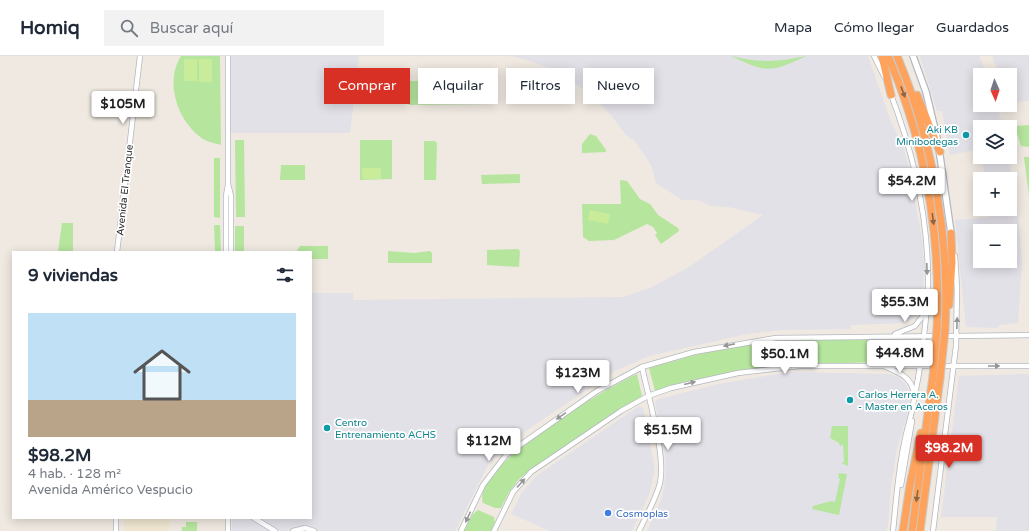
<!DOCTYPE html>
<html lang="es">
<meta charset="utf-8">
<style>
body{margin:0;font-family:"Varela Round",sans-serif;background:#f2f2f3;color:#1f2937;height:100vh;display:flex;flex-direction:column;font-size:15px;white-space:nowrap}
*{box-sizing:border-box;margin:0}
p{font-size:13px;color:#747a83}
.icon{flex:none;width:22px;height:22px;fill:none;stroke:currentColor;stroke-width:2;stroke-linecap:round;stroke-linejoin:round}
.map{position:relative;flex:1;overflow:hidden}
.panel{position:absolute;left:12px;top:195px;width:300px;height:268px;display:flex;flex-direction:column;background:#fff;border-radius:0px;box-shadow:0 2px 10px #0003}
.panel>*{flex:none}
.hud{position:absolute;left:324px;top:12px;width:380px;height:36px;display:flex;gap:8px}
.needle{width:26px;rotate:177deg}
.buttons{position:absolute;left:973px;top:12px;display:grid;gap:8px}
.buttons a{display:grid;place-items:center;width:44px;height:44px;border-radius:0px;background:#fff;box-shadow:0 2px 10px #0003;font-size:20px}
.price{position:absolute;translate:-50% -34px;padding:0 9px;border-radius:4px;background:#fff;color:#222;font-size:13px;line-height:26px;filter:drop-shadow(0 1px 2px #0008)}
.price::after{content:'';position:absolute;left:50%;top:24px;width:12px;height:9px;margin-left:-6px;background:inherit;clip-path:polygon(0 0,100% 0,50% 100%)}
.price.on{background:#d93025;color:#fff}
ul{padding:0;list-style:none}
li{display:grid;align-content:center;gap:8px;height:212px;padding:0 16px}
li+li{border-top:1px solid #e0e1e3}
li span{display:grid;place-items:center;height:124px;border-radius:0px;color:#555}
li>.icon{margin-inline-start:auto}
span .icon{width:72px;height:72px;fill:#fffc;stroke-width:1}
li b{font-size:17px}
h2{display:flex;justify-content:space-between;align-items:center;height:48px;padding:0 16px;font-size:17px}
.pill{padding:0 14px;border-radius:0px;background:#fff;box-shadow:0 2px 10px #0003;font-size:14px;line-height:36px}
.pill.on{background:#d93025;color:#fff}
header{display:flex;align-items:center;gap:24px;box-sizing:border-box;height:56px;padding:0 20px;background:#fff;border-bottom:1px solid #e0e1e3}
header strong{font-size:19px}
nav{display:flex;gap:22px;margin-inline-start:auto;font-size:14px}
.search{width:280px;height:36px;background:#f2f2f3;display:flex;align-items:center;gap:10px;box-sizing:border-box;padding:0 14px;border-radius:0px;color:#747a83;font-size:15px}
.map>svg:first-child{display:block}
.industrial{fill:#e3e1e8;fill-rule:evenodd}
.education{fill:#f0e6d1}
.green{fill:#b6e59e}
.pitch{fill:#c9ec9a}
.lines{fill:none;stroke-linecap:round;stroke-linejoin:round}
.tertiary-casing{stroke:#b4b7c1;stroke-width:6}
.secondary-casing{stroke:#b4b7c1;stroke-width:8}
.motorway-casing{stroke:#c9c9c9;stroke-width:9}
.tertiary{stroke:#fff;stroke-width:4.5}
.secondary{stroke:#fff;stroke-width:5.5}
.motorway{stroke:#ffa35c;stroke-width:7}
.motorway-bridge-casing{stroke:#c9c9c9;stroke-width:9;stroke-linecap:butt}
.motorway-bridge{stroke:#ffa35c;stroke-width:7}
.oneway{fill:#8c6343}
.oneway2{fill:#969696}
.culture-dot{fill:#0f9aa8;stroke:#fff;stroke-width:1.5}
.shop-dot{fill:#3f7fe0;stroke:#fff;stroke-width:1.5}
.labels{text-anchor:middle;stroke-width:3.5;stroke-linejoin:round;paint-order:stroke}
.culture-label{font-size:10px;fill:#0d838f;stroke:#fff;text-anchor:start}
.street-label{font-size:10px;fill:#2e2e2e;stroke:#fff}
.shop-label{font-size:10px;fill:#366cbe;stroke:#fff;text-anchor:start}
</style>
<header>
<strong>Homiq</strong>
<div class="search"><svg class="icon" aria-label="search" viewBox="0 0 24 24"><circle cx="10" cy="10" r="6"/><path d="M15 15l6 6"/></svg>Buscar aquí</div>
<nav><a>Mapa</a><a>Cómo llegar</a><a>Guardados</a></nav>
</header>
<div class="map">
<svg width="1029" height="475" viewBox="0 0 1029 475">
<rect width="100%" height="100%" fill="#efe9e1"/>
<g class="industrial">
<path d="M231,0H363H359L350,77H231Z"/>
<path d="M511,0H868L890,63L904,93L909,112L922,183L924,206L923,248L918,257L912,263L902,267L851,269V273L782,274L747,278L649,300L613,316L511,385L489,407L455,475H232V462H311V237H353V244L624,241L652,231L689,211L763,159L728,151L711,150L698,144H682L656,127L651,109L635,85L626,79L610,58L593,40L558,16L533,6Z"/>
<path d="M920,0H979L987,19H980V49H997L1003,71H980V93L950,99L942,55H937Z"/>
<path d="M992,0H1029V45L1010,46V19H1000Z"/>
<path d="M1009,102L1018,157L1022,206L1018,267L1000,269L997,272L966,271L955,164L990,161L989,153H1010V123H985L983,107ZM980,175H1010V205H980Z"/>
<path d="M789,316L889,318L898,321L906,328L909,336L910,349L897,392L891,430L888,469L886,475H647L662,442L666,416L665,397L655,347L658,343L718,328Z"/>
<path d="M1029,318V475H996L997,461H941L959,320Z"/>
<path d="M639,350L643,352L655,413L649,439L632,475H550L511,458L521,438L535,421Z"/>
</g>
<path class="education" d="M124,462H170L169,475H124Z"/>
<g class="green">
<path d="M181,0H220L221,89C215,87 208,86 203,83C178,66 164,27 181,0Z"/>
<path d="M731,0C760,7 777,6 806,0C771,17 766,17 731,0Z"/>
<path d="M456,22L465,25L493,27V42L490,48L409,49L408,47L409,25H444Z"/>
<path d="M1029,69V91L1021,90L1015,70Z"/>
<path d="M590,78L596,80L606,94V96L582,97V88Z"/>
<path d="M235,84H244L245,161H236Z"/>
<path d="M360,84H392V123L360,124Z"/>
<path d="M424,85H435L437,87L436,124H424Z"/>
<path d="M1024,101H1029V140Z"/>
<path d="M214,102H220V162L214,161Z"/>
<path d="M281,109H305V124H280Z"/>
<path d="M520,118V127L482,128L481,119Z"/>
<path d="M620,124L627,125L640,143L650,148L658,159L678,172L679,175L661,188L655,179L657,177L653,171L647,168L614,184L589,185L583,181L582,148H621Z"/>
<path d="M62,167H73V196H58Z"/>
<path d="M214,169H220L221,196H215Z"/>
<rect x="235" y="170" width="9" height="26"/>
<path d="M300,190H328V203H311V196H296Z"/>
<path d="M518,193L520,195L519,211L487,209V194Z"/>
<path d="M388,195L414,197L430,195L432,197V207H388Z"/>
<path d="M791,284H920L917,305L774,309L688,325L655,335L649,312C695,298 743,286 791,284Z"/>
<path d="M637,318L642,340L590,373L520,422L509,436L501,452H495L483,447C470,411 608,331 637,318Z"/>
<path d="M832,370H848V410L841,407L844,406L843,389L840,390L839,387L830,382Z"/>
<path d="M839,417L847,418L839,459L812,453L813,450L831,445L835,446L840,423L838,422Z"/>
<path d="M478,454L494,461L495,467L491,475H464L473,458Z"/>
<path d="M186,466H197V475H182V471H186Z"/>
</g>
<g class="pitch">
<rect x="184" y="3" width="13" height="22"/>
<rect x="199" y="3" width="13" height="23"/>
<path d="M421,31L435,38L431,45L417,38Z"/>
<path d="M362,112H381V123H363Z"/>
<path d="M590,154L610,158L608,168L588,164Z"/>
</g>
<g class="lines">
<g class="tertiary-casing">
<g id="tertiary">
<path d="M228,0V128L231,140V196"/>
<path d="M874,0L884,20"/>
<path d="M890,36C914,98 929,166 928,232C926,271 921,311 913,349C911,362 906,375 904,388C898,416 896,446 893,475"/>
<path d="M117,196L140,0"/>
<path d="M226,196V140L228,129"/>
<path d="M895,278L915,270L925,257"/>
<path d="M886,311C900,317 911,321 914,337"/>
<path d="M901,429L912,365"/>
<path d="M116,462V475"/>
<path d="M254,462L275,475"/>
<path d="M228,475V462"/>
<path d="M293,475L305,472L314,475"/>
<path d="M461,475L483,429L506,399L597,335L642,311L694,296L776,282L1029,279"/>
<path d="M494,475L513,436L531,416L621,355L648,340L671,332L738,317L800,310H1029"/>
<path d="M639,475C646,460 656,443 660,427C666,399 648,340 642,311"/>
<path d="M933,475L956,290L957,232L955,200"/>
</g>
</g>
<g class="secondary-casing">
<g id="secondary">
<path d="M913,0L926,36L937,82"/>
<path d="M939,93L951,177"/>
</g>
</g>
<g class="motorway-casing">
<g id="motorway">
<path d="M882,0L891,39"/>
<path d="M888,0C925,86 941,179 937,273"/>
<path d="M897,0C933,86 950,181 945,274"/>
<path d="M917,39L940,96"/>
<path d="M949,249L952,206L951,177"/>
<path d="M903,475L910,429L921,377"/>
<path d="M912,475L933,320"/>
<path d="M920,475L940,322"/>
</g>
</g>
<use href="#tertiary" class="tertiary"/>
<use href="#secondary" class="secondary"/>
<use href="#motorway" class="motorway"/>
<g class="motorway-bridge-casing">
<g id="motorway-bridge">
<path d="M933,320L937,273"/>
<path d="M940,322L945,274"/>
</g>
</g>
<use href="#motorway-bridge" class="motorway-bridge"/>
</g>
<defs><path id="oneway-solid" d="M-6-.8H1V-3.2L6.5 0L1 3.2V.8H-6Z"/></defs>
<g class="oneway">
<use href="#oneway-solid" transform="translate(903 36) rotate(70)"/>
<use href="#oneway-solid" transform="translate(933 163) rotate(83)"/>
<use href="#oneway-solid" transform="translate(917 440) rotate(98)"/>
</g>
<g class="oneway2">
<use href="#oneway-solid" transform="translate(927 213) rotate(88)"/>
<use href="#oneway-solid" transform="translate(957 267) rotate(-88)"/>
<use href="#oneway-solid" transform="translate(729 289) rotate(169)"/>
<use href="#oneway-solid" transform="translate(994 310)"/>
<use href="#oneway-solid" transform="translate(690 327) rotate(-14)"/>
<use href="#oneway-solid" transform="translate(561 360) rotate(145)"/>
<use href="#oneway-solid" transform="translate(521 427) rotate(-48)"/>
<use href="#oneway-solid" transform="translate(468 461) rotate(115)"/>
</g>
<g class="culture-dot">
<circle cx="966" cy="79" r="4"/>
<circle cx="850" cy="344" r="4"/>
<circle cx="327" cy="372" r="4"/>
</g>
<circle class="shop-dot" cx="608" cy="457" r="4"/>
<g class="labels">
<g class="culture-label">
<text x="958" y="77" text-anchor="end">Aki KB<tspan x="958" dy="12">Minibodegas</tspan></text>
<text x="858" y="342">Carlos Herrera A.<tspan x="858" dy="12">- Master en Aceros</tspan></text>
<text x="335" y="370">Centro<tspan x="335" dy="12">Entrenamiento ACHS</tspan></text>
</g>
<g class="street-label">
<text transform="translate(124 134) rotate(-84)" y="4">Avenida El Tranque</text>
</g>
<g class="shop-label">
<text x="616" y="461">Cosmoplas</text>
</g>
</g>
</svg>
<div class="buttons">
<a><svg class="needle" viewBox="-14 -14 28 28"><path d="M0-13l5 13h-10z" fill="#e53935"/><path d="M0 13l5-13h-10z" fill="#747a83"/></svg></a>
<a><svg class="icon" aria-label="layers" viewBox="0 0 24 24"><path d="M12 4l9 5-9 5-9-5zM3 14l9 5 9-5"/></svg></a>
<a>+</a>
<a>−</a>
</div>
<b class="price" style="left:123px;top:69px">$105M</b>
<b class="price" style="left:912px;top:146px">$54.2M</b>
<b class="price" style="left:905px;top:267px">$55.3M</b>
<b class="price" style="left:900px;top:318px">$44.8M</b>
<b class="price" style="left:785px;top:319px">$50.1M</b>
<b class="price" style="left:578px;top:338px">$123M</b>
<b class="price" style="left:668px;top:395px">$51.5M</b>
<b class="price" style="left:489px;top:406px">$112M</b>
<b class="price on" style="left:949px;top:413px">$98.2M</b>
<div class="hud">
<a class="pill on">Comprar</a>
<a class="pill">Alquilar</a>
<a class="pill">Filtros</a>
<a class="pill">Nuevo</a>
</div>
<section class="panel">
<h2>9 viviendas<svg class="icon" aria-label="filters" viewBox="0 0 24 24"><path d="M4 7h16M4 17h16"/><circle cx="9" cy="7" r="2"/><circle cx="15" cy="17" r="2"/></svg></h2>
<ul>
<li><span style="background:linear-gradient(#bfe0f5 70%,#b9a48a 0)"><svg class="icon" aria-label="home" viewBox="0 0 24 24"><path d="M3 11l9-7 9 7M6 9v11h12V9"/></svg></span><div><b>$98.2M</b><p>4 hab. · 128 m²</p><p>Avenida Américo Vespucio</p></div></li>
</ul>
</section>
</div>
